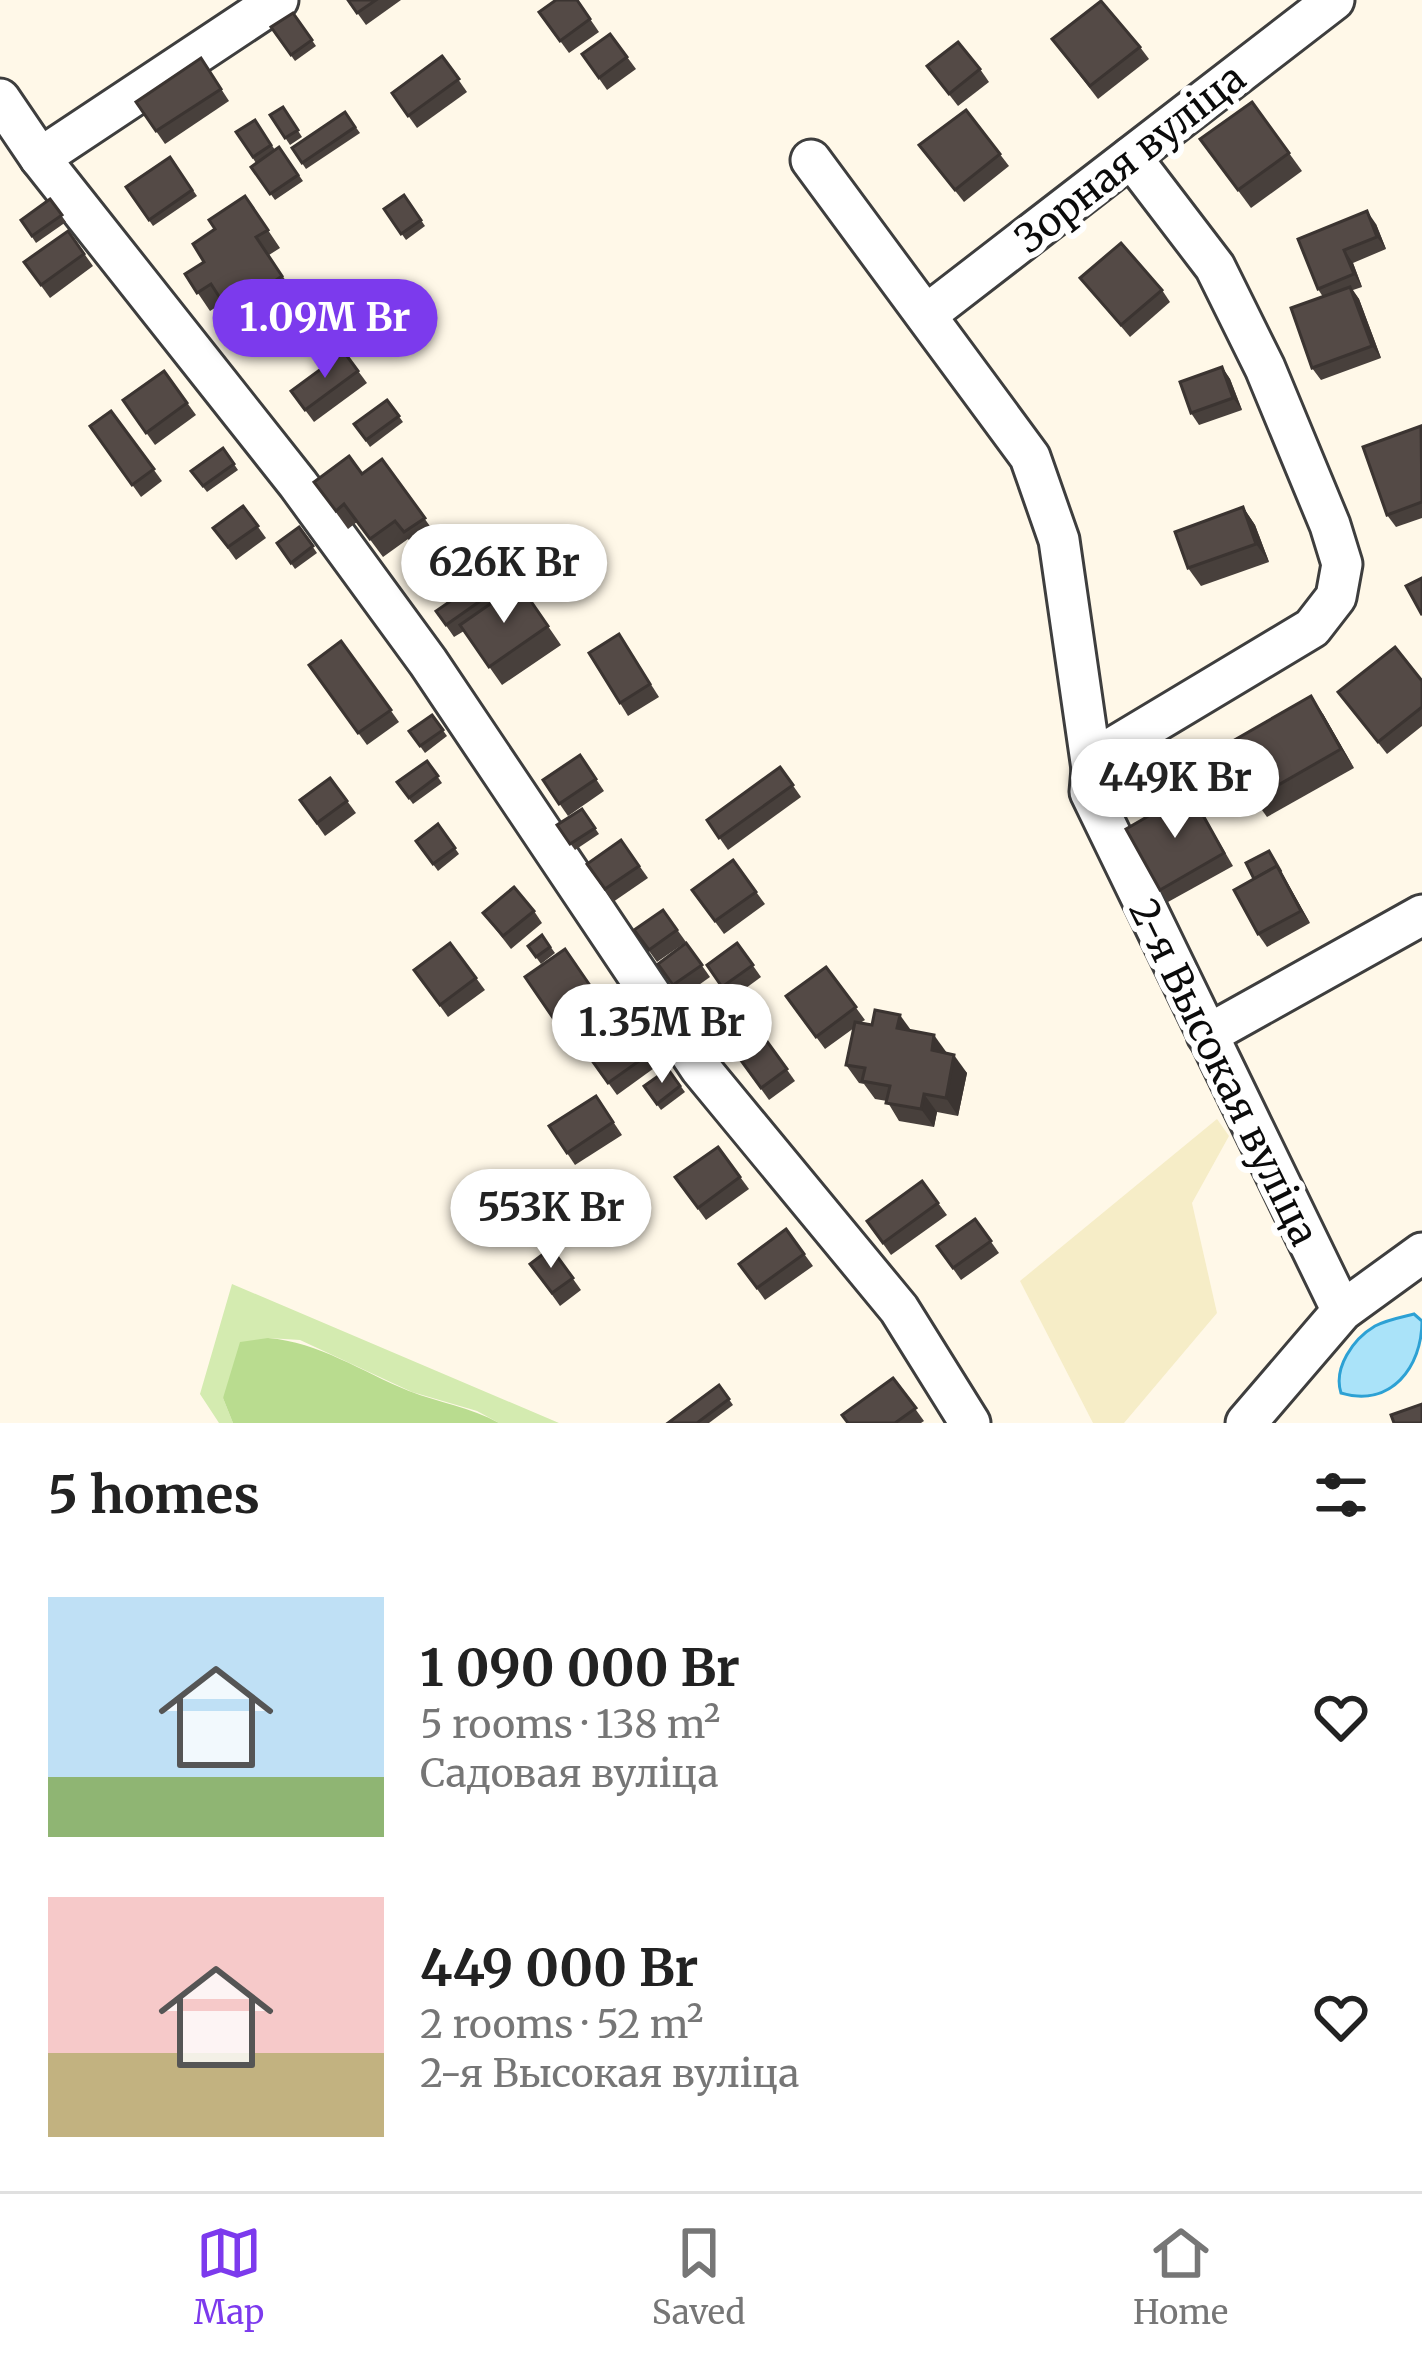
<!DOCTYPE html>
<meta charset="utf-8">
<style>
body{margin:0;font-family:Merriweather,serif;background:#f6f6f6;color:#222;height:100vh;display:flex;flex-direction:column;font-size:45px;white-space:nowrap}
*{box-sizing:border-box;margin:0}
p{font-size:39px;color:#767676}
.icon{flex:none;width:66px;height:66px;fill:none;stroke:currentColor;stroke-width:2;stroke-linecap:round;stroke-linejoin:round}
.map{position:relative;height:1423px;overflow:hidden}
.panel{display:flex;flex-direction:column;background:#fff;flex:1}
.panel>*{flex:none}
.price{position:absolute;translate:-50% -102px;padding:0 27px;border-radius:42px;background:#fff;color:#222;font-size:39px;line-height:78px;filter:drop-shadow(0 3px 6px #0008)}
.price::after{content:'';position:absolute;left:50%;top:72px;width:36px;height:27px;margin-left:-18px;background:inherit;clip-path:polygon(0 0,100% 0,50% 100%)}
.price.on{background:#7c3aed;color:#fff}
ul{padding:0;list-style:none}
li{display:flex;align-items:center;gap:36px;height:300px;padding:0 48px}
li span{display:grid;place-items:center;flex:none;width:336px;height:240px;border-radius:0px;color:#555}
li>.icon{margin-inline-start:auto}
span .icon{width:144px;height:144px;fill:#fffc;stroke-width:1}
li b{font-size:51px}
h2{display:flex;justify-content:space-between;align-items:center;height:144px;padding:0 48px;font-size:51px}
.menu{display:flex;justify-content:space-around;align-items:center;height:168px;border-top:3px solid #e0e0e0;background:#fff;font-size:33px;color:#767676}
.menu a{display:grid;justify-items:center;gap:6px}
.menu .on{color:#7c3aed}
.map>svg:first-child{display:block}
.farmland{fill:#f6edc7}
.green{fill:#d4ebb0}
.forest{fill:#b9dc8f}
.water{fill:#aae3f9;stroke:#2da1d4;stroke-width:3}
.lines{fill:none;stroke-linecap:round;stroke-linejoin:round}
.minor-casing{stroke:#3e3e3e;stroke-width:45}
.minor{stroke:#fff;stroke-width:39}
.wall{fill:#48403c}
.shaded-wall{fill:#3b3431}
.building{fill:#544a46;stroke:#3b3431;stroke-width:3}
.labels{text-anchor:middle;stroke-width:12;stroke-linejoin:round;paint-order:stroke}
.street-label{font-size:39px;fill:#0b0b0b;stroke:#fff}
</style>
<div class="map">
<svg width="1422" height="1423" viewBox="0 0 1422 1423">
<rect width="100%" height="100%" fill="#fff8e8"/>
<path class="farmland" d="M1217,1119L1229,1136L1192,1203L1217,1313L1124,1423H1093L1020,1281Z"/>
<path class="green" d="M232,1284L559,1423H499L477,1411L412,1392L300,1340L268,1338L223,1398L233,1423H219L200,1394Z"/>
<path class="forest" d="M268,1338C319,1342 362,1372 409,1391C440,1403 470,1407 499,1423H233L223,1398L240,1342Z"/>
<path class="water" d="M1414,1314L1422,1321C1422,1367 1391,1408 1341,1393C1333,1368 1353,1339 1375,1326C1386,1320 1402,1317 1414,1314Z"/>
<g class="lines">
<g class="minor-casing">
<g id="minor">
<path d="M0,99L40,158L298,484L428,662L700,1068L899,1309L970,1423"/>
<path d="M1131,157L1215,267L1265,368L1330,525L1342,564L1336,597L1312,628L1107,751L1092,769L1090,792L1342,1311"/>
<path d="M40,158L278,0"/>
<path d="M811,160L1030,457L1059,540L1092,769"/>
<path d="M926,315L1334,0"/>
<path d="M1207,1035L1422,915"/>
<path d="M1246,1423L1342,1311L1422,1253"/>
</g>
</g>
<use href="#minor" class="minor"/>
</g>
<g class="wall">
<path d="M348,0H401L366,25Z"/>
<path d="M577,0L599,32L569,53L539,12Z"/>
<path d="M293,13L316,46L295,61L271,27Z"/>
<path d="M610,34L636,69L607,90L582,54Z"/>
<path d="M1140,47L1149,59L1098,99L1061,51Z"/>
<path d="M442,56L467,92L417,128L392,93Z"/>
<path d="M201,58L229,101L165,144L136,102Z"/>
<path d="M927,66L980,69L989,82L958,106Z"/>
<path d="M1252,102L1302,171L1251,208L1200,139Z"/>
<path d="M283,107L302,137L290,145L270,115Z"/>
<path d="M966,110L1009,166L964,202L919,145Z"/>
<path d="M345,112L360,133L306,169L292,148Z"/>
<path d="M255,120L275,150L279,147L303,181L275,200L251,167L256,163L236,132Z"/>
<path d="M170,157L197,196L153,226L126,187Z"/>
<path d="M404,195L425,226L406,240L384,209Z"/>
<path d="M245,196L280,248L269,255L295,295L242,330L223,303L210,311L185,274L204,262L215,229Z"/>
<path d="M50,199L66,222L36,243L21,220Z"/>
<path d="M1376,224L1386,249L1353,263L1362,287L1353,290L1359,299L1381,358L1321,380L1312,368L1323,297L1318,289L1298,239Z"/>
<path d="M68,231L93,266L50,298L24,262Z"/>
<path d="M1080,278L1162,290L1170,302L1130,337Z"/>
<path d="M344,352L367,383L314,422L291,391Z"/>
<path d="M1222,367L1230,379L1242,410L1199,425L1191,413Z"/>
<path d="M164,371L196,415L155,445L123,400Z"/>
<path d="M387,400L403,422L370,447L354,424Z"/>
<path d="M111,411L162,481L141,497L90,426Z"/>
<path d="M1422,427V518L1396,527L1387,515Z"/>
<path d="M223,448L238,470L207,492L191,471Z"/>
<path d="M382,459L437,536L416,551L408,539L383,557L357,522L348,529L314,482L362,474Z"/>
<path d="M243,506L266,538L236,560L213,528Z"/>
<path d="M1243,507L1255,525L1269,562L1201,586L1188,568Z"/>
<path d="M460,526L493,571L474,585L441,539Z"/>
<path d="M299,527L317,553L295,569L277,543Z"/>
<path d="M566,534L594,574L556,600L529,559Z"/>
<path d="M484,578L498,598L519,584L561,645L502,685L464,631L454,637L436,611Z"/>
<path d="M619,634L659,697L628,716L620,703Z"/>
<path d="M341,641L399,722L367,745L309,665Z"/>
<path d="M1422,681V726L1387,754L1338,692Z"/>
<path d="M1323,714L1354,768L1267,817L1254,799Z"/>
<path d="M432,715L447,736L425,753L409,731Z"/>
<path d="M580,755L604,791L568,816L543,780Z"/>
<path d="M427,761L442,783L413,804L397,782Z"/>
<path d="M780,767L801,797L728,850L707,820Z"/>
<path d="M330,778L356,813L325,836L300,800Z"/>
<path d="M1190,792L1233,866L1168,902L1160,890L1183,796Z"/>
<path d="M582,809L599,834L575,850L557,825Z"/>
<path d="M438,824L459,854L438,871L416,841Z"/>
<path d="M621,840L648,878L613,902L587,864Z"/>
<path d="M1269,851L1310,923L1267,947L1258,934L1254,879Z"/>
<path d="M733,860L765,904L724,934L692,890Z"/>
<path d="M663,910L686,942L657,962L634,930Z"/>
<path d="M534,911L542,923L511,949L483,913Z"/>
<path d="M542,935L555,953L541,964L528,946Z"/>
<path d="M450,943L485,990L448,1017L414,970Z"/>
<path d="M686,943L710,977L682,997L658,964Z"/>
<path d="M737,943L761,977L731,999L707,965Z"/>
<path d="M565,949L605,1007L564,1034L525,977Z"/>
<path d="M826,967L865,1020L860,1023L911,1031L947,1053L967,1073L958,1116L937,1112L934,1127L899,1121L887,1101L875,1099L864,1084L859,1083L846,1065L854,1028L825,1049L786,996Z"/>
<path d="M626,1023L657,1066L617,1095L586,1052Z"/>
<path d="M758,1029L795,1081L769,1100L732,1048Z"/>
<path d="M668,1069L685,1092L661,1110L644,1086Z"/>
<path d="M596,1096L622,1135L575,1165L549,1126Z"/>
<path d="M718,1147L749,1189L706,1220L675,1177Z"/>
<path d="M922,1181L947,1215L891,1255L867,1221Z"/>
<path d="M975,1219L999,1253L961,1280L937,1246Z"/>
<path d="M786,1229L813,1266L765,1300L739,1264Z"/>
<path d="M551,1248L581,1290L560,1306L530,1264Z"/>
<path d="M893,1378L924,1421L921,1423H848Z"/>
<path d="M719,1385L733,1405L709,1423H668Z"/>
</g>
<g class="shaded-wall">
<path d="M1367,211L1376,224L1386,249L1377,237Z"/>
<path d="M1344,250L1353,263L1362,287L1354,274Z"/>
<path d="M1350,287L1359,299L1381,358L1372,346Z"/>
<path d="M1222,367L1230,379L1242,410L1233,398Z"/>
<path d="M1243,507L1255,525L1269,562L1256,544Z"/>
<path d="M1311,696L1323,714L1354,768L1341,749Z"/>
<path d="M1269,851L1273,857L1310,923L1301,911Z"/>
<path d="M900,1015L913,1033L897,1028Z"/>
<path d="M934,1035L947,1053L932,1050Z"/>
<path d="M954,1055L967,1073L958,1116L946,1098Z"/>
<path d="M924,1094L937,1112L934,1127L921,1109Z"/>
</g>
<g class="building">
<path d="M348,0H376L357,13Z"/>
<path d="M556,0H577L590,19L560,41L539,12Z"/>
<path d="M1101,1L1140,47L1090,86L1052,39Z"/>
<path d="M293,13L312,40L291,55L271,27Z"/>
<path d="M610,34L627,57L599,78L582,54Z"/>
<path d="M958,42L980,69L949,94L927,66Z"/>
<path d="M442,56L459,79L408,116L392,93Z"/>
<path d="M201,58L221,89L156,131L136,102Z"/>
<path d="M1252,102L1289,153L1238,190L1200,139Z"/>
<path d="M283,107L298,130L285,138L270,115Z"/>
<path d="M966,110L1000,154L955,190L919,145Z"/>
<path d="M345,112L355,127L302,163L292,148Z"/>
<path d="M255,120L271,145L253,157L236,132Z"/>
<path d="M279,147L298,175L270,194L251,167Z"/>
<path d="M170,157L192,190L149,220L126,187Z"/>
<path d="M404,195L421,220L401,234L384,209Z"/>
<path d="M245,196L268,230L256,237L282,276L229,312L211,284L197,293L185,274L204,262L193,244L215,229L209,220Z"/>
<path d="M50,199L62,215L32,236L21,220Z"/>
<path d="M1367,211L1377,237L1344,250L1354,274L1318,289L1298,239Z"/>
<path d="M68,231L84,254L41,285L24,262Z"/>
<path d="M1121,243L1162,290L1121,325L1080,278Z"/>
<path d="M1350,287L1372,346L1312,368L1291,308Z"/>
<path d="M344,352L358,371L305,410L291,391Z"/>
<path d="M1222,367L1233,398L1191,413L1180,382Z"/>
<path d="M164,371L187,403L146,433L123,400Z"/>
<path d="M387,400L399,416L366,440L354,424Z"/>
<path d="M111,411L154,469L132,485L90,426Z"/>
<path d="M1421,426L1422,502L1387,515L1363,447Z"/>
<path d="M223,448L234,464L203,486L191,471Z"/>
<path d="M349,456L362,474L382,459L425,518L404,532L395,521L370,539L344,504L336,511L314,482Z"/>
<path d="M243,506L258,526L228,547L213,528Z"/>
<path d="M1243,507L1256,544L1188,568L1175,532Z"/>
<path d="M460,526L484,559L465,572L441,539Z"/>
<path d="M299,527L313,546L291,563L277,543Z"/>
<path d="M566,534L585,562L548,588L529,559Z"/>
<path d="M484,578L493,592L446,625L436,611Z"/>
<path d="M1422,578V615L1406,586Z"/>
<path d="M519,584L548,626L489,667L460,625Z"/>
<path d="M619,634L650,684L620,703L589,653Z"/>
<path d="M341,641L391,710L358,733L309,665Z"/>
<path d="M1395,647L1422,681V707L1378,742L1338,692Z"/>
<path d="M1311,696L1341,749L1254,799L1224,746Z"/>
<path d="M432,715L443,730L420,746L409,731Z"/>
<path d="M580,755L596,779L559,804L543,780Z"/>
<path d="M427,761L438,776L409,798L397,782Z"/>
<path d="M1164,765L1182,797L1152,814L1134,783Z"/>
<path d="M780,767L793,785L719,838L707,820Z"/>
<path d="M330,778L347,801L317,823L300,800Z"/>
<path d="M1190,792L1224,853L1160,890L1126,829Z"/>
<path d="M582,809L595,828L570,844L557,825Z"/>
<path d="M438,824L455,848L433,864L416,841Z"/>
<path d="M621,840L639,866L605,889L587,864Z"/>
<path d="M1269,851L1281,872L1277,866L1254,879L1246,863Z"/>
<path d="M733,860L756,892L715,921L692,890Z"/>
<path d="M1277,866L1301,911L1258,934L1234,890Z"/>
<path d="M514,887L534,911L503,936L483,913Z"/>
<path d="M663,910L677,930L649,950L634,930Z"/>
<path d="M542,935L550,947L536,957L528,946Z"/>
<path d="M450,943L476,978L440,1005L414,970Z"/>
<path d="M686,943L702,965L673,985L658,964Z"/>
<path d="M737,943L753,965L722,987L707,965Z"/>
<path d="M565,949L600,1000L560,1028L525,977Z"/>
<path d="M826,967L856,1007L816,1037L786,996Z"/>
<path d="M875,1010L900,1015L897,1028L934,1035L932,1050L954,1055L946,1098L924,1094L921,1109L886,1103L890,1086L862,1081L865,1068L846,1065L855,1022L872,1025Z"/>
<path d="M626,1023L649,1054L608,1083L586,1052Z"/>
<path d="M758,1029L787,1069L761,1088L732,1048Z"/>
<path d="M668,1069L680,1086L657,1104L644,1086Z"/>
<path d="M596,1096L613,1122L567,1153L549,1126Z"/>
<path d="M718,1147L740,1177L698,1208L675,1177Z"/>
<path d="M922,1181L938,1203L883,1243L867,1221Z"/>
<path d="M975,1219L991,1241L953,1268L937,1246Z"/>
<path d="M786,1229L804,1254L757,1288L739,1264Z"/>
<path d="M551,1248L573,1278L552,1293L530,1264Z"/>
<path d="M893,1378L916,1408L895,1423H848L842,1415Z"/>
<path d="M719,1385L729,1399L697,1423H668Z"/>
<path d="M1422,1404V1423H1394L1391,1415Z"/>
</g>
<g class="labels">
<g class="street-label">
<text transform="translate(1130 158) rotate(-38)" y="14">Зорная вуліца</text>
<text transform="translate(1224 1072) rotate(64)" y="14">2-я Высокая вуліца</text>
</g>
</g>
</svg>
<b class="price on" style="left:325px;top:381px">1.09M Br</b>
<b class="price" style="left:504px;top:626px">626K Br</b>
<b class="price" style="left:1175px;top:841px">449K Br</b>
<b class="price" style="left:662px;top:1086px">1.35M Br</b>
<b class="price" style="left:551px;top:1271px">553K Br</b>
</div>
<section class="panel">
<h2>5 homes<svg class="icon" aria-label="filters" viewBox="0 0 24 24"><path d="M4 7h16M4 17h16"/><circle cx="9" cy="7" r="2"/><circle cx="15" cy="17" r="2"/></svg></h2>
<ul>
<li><span style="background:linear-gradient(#bfe0f5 75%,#8fb573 0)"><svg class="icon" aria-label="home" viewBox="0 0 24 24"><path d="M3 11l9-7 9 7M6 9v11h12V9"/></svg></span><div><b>1 090 000 Br</b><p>5 rooms · 138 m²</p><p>Садовая вуліца</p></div><svg class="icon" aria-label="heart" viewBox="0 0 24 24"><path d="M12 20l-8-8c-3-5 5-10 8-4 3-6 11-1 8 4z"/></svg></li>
<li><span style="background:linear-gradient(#f6c9c9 65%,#c2b280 0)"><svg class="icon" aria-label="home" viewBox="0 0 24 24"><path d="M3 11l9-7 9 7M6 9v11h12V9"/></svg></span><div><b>449 000 Br</b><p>2 rooms · 52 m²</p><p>2-я Высокая вуліца</p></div><svg class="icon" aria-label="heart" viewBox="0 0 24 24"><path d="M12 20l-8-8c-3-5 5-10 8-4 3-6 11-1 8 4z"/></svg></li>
</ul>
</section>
<nav class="menu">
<a class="on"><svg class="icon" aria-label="map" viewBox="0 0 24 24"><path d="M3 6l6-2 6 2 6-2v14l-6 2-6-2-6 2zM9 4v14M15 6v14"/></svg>Map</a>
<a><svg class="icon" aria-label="saved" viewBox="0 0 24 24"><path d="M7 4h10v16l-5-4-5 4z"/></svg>Saved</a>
<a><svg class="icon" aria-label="home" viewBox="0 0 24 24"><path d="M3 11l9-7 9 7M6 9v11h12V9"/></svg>Home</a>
</nav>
